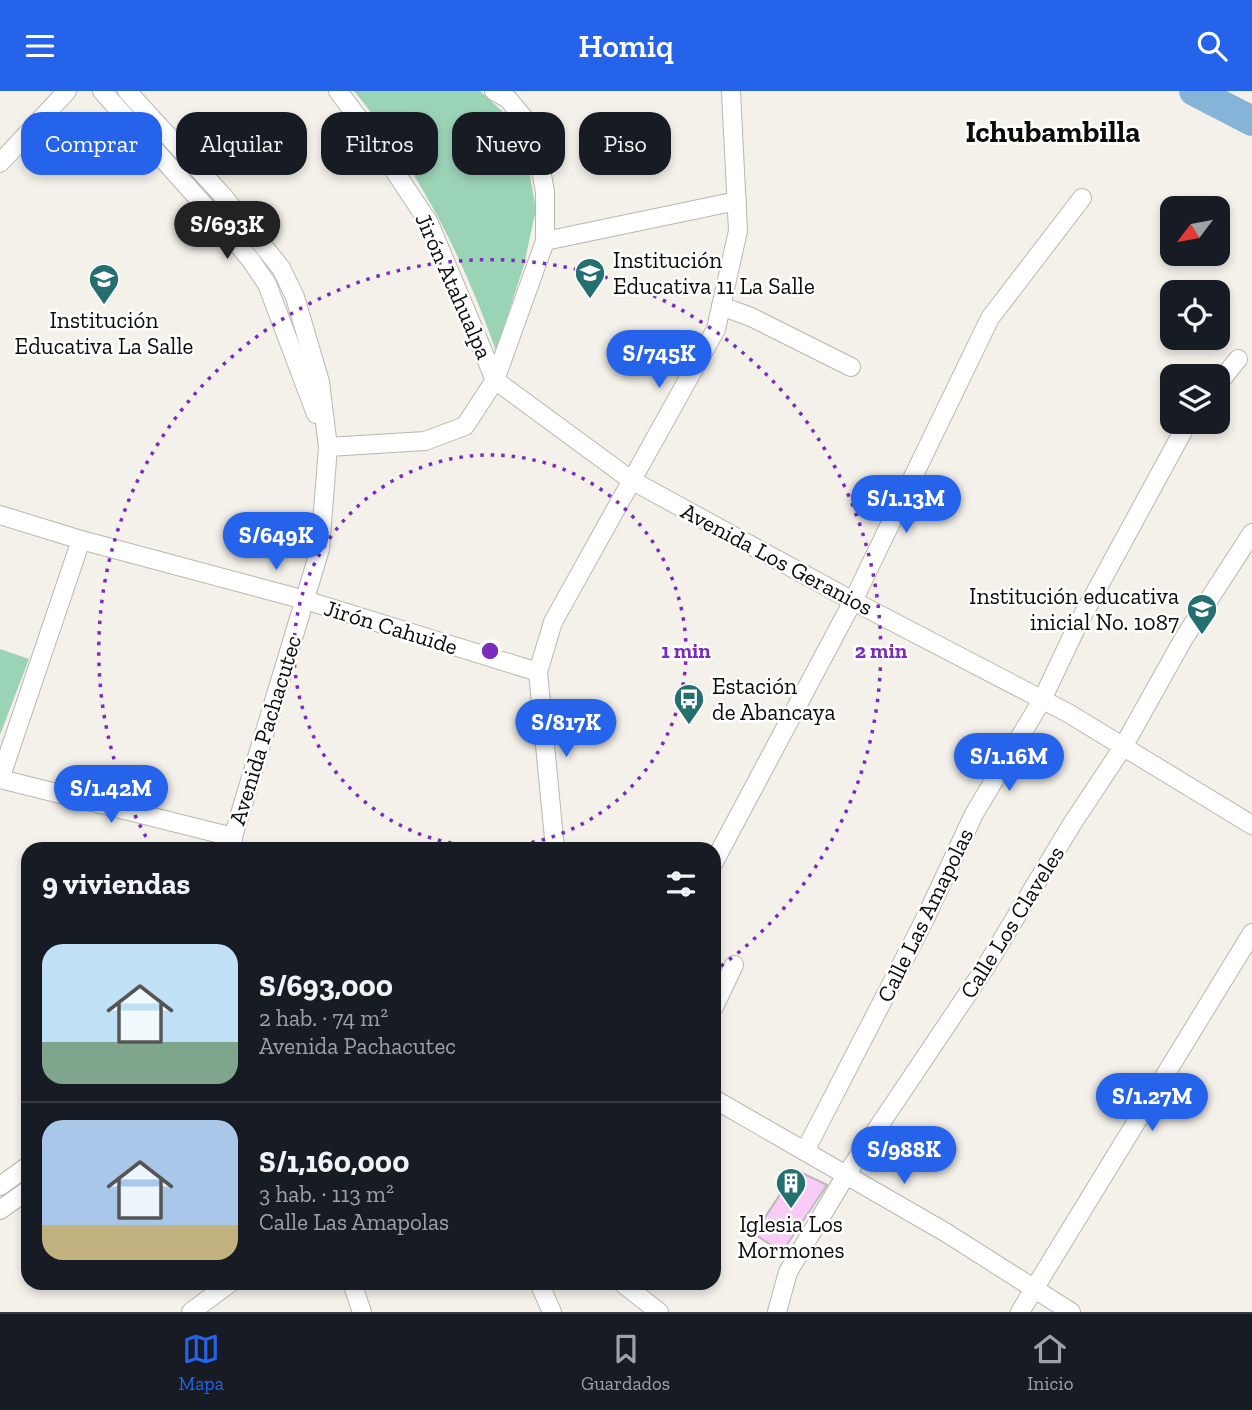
<!DOCTYPE html>
<html lang="es">
<meta charset="utf-8">
<style>
body{margin:0;font-family:"Zilla Slab",serif;background:#242831;color:#f1f3f6;height:100vh;display:flex;flex-direction:column;font-size:26px;white-space:nowrap}
*{box-sizing:border-box;margin:0}
p{font-size:23px;color:#9ea1a6}
.icon{flex:none;width:38px;height:38px;fill:none;stroke:currentColor;stroke-width:2;stroke-linecap:round;stroke-linejoin:round}
.map{position:relative;flex:1;overflow:hidden}
.details{position:absolute;left:21px;top:751px;width:700px;height:448px;display:flex;flex-direction:column;background:#171b24;border-radius:21px;box-shadow:0 4px 10px #0003}
.details>*{flex:none}
.top-card{position:absolute;left:21px;top:21px;width:700px;height:63px;display:flex;gap:14px}
.needle{width:46px;rotate:238deg}
.buttons{position:absolute;left:1160px;top:105px;display:grid;gap:14px}
.buttons a{display:grid;place-items:center;width:70px;height:70px;border-radius:14px;background:#171b24;box-shadow:0 4px 10px #0003;font-size:35px}
.price{position:absolute;translate:-50% -60px;padding:0 16px;border-radius:24px;background:#2563eb;color:#fff;font-size:23px;line-height:46px;filter:drop-shadow(0 2px 4px #0008)}
.price::after{content:'';position:absolute;left:50%;top:42px;width:21px;height:16px;margin-left:-10px;background:inherit;clip-path:polygon(0 0,100% 0,50% 100%)}
.price.current{background:#222;color:#fff}
ul{padding:0;list-style:none}
li{display:flex;align-items:center;gap:21px;height:175px;padding:0 21px}
li+li{border-top:2px solid #363941}
li span{display:grid;place-items:center;flex:none;width:196px;height:140px;border-radius:21px;color:#555}
li>.icon{margin-inline-start:auto}
span .icon{width:84px;height:84px;fill:#fffc;stroke-width:1}
li b{font-size:30px}
h2{display:flex;justify-content:space-between;align-items:center;height:84px;padding:0 21px;font-size:30px}
.tag{padding:0 24px;border-radius:21px;background:#171b24;box-shadow:0 4px 10px #0003;font-size:24px;line-height:63px}
.tag.current{background:#2563eb;color:#fff}
header{display:flex;justify-content:space-between;align-items:center;height:91px;padding:0 21px;background:#2563eb;color:#fff;font-size:32px;font-weight:600}
.tab-bar{display:flex;justify-content:space-around;align-items:center;height:98px;border-top:2px solid #363941;background:#171b24;font-size:19px;color:#9ea1a6}
.tab-bar a{display:grid;justify-items:center;gap:4px}
.tab-bar .current{color:#2563eb}
.map>svg:first-child{display:block}
.green{fill:#9bd3b7}
.lines{fill:none;stroke-linecap:round;stroke-linejoin:round}
.river{stroke:#86b4d9;stroke-width:30}
.building{fill:#f7cdf7;stroke:#bdb7bd;stroke-width:2}
.minor-casing{stroke:#bab7af;stroke-width:20}
.minor{stroke:#fff;stroke-width:18}
.ring{fill:none;stroke:#7b2cbf;stroke-width:3.5;stroke-dasharray:3.5 7}
.labels{text-anchor:middle;stroke-width:5;stroke-linejoin:round;paint-order:stroke}
.poi-label{font-size:23px;fill:#0c0b09;stroke:#fff;text-anchor:start}
.street-label{font-size:23px;fill:#0c0b09;stroke:#fff}
.district-label{font-size:30px;font-weight:bold;fill:#0c0b09;stroke:#fff}
.centre{fill:#7b2cbf;stroke:#fff;stroke-width:3.5}
.ring-label{font-size:21px;text-anchor:middle;font-weight:bold;fill:#7b2cbf;stroke:#fff;stroke-width:5;stroke-linejoin:round;paint-order:stroke}
</style>
<header><svg class="icon" aria-label="menu" viewBox="0 0 24 24"><path d="M4 6h16M4 12h16M4 18h16"/></svg>Homiq<svg class="icon" aria-label="search" viewBox="0 0 24 24"><circle cx="10" cy="10" r="6"/><path d="M15 15l6 6"/></svg></header>
<div class="map">
<svg width="1252" height="1221" viewBox="0 0 1252 1221">
<rect width="100%" height="100%" fill="#f4f1ea"/>
<g class="green">
<path d="M354,0H480L513,30L523,46L536,118L524,174L496,260C463,166 418,77 354,0Z"/>
<path d="M0,558L29,568L0,644Z"/>
</g>
<g class="lines">
<path class="river" d="M1194,0L1252,30"/>
</g>
<path class="building" d="M796,1079L827,1094L782,1161L754,1143Z"/>
<g class="lines">
<g class="minor-casing">
<g id="minor">
<path d="M102,0L220,132L250,168L267,193L316,323"/>
<path d="M127,0L223,105L281,177L295,206L320,291L328,356L320,458L233,746L232,758"/>
<path d="M338,0L368,40L429,132L495,289L631,389L853,510L1068,622L1252,734"/>
<path d="M0,72L67,0"/>
<path d="M545,150L737,110"/>
<path d="M721,215L751,226L851,276"/>
<path d="M1218,293L1238,268"/>
<path d="M328,356L425,350L465,335L495,289L545,150V101L534,39L508,8L494,0"/>
<path d="M0,424L81,449L305,509L538,581"/>
<path d="M0,688L81,449"/>
<path d="M0,688L233,746"/>
<path d="M555,758L538,581L553,531L716,238L738,140L731,0"/>
<path d="M714,771L853,510L990,227L1082,107"/>
<path d="M714,916L734,874"/>
<path d="M714,1008L945,1141L1071,1221"/>
<path d="M805,1060L924,830L974,723L1042,609L1077,535L1188,331"/>
<path d="M0,1095L28,1075"/>
<path d="M0,1119L28,1099"/>
<path d="M352,1192L362,1221"/>
<path d="M539,1192L552,1221"/>
<path d="M622,1192L659,1221"/>
<path d="M191,1221L230,1192"/>
<path d="M777,1221L788,1181L846,1084L985,877L1072,733L1123,656L1184,547L1252,442"/>
<path d="M1020,1221L1252,842"/>
</g>
</g>
<use href="#minor" class="minor"/>
</g>
<g class="ring">
<circle cx="490" cy="560" r="196"/>
<path d="M151 755A391 391 0 1 1 714 880"/>
</g>
<defs>
<g id="school-pin" transform="scale(1.575)"><path d="M0 17L-7.5 6A9.5 9.5 0 1 1 7.5 6Z" fill="#246f70" stroke="#fff"/><path d="M0-5L7-2L0 1L-7-2ZM-4 1L0 2.5L4 1V4Q0 6-4 4Z" fill="#fff"/></g>
<g id="bus-pin" transform="scale(1.575)"><path d="M0 17L-7.5 6A9.5 9.5 0 1 1 7.5 6Z" fill="#246f70" stroke="#fff"/><path d="M-5-6H5V4H4V6H2V4H-2V6H-4V4H-5ZM-3.5-4V0h7V-4ZM-3.5 1.2v1.5H-2V1.2ZM2 1.2v1.5H3.5V1.2Z" fill="#fff"/></g>
<g id="building-pin" transform="scale(1.575)"><path d="M0 17L-7.5 6A9.5 9.5 0 1 1 7.5 6Z" fill="#246f70" stroke="#fff"/><path d="M-4-6H4V6H1V3H-1V6H-4ZM-2.5-4.3h1.7v1.8h-1.7ZM.8-4.3h1.7v1.8H.8ZM-2.5-1h1.7V.8h-1.7ZM.8-1h1.7V.8H.8Z" fill="#fff"/></g>
</defs>
<g fill-rule="evenodd">
<use href="#school-pin" x="590" y="182"/>
<use href="#school-pin" x="104" y="188"/>
<use href="#school-pin" x="1202" y="518"/>
<use href="#bus-pin" x="689" y="608"/>
<use href="#building-pin" x="791" y="1092"/>
</g>
<g class="labels">
<g class="poi-label">
<text x="613" y="177">Institución<tspan x="613" dy="26">Educativa 11 La Salle</tspan></text>
<text x="104" y="237" text-anchor="middle">Institución<tspan x="104" dy="26">Educativa La Salle</tspan></text>
<text x="1179" y="513" text-anchor="end">Institución educativa<tspan x="1179" dy="26">inicial No. 1087</tspan></text>
<text x="712" y="603">Estación<tspan x="712" dy="26">de Abancaya</tspan></text>
<text x="791" y="1141" text-anchor="middle">Iglesia Los<tspan x="791" dy="26">Mormones</tspan></text>
</g>
<g class="street-label">
<text transform="translate(454 195) rotate(66)" y="8">Jirón Atahualpa</text>
<text transform="translate(777 468) rotate(28)" y="8">Avenida Los Geranios</text>
<text transform="translate(391 536) rotate(17)" y="8">Jirón Cahuide</text>
<text transform="translate(265 639) rotate(-73)" y="8">Avenida Pachacutec</text>
<text transform="translate(925 824) rotate(-64)" y="8">Calle Las Amapolas</text>
<text transform="translate(1012 831) rotate(-58)" y="8">Calle Los Claveles</text>
</g>
<g class="district-label">
<text x="1053" y="51">Ichubambilla</text>
</g>
</g>
<circle cx="490" cy="560" r="10" class="centre"/>
<g class="ring-label">
<text x="686" y="567">1 min</text>
<text x="881" y="567">2 min</text>
</g>
</svg>
<div class="buttons">
<a><svg class="needle" viewBox="-14 -14 28 28"><path d="M0-13l5 13h-10z" fill="#e53935"/><path d="M0 13l5-13h-10z" fill="#9ea1a6"/></svg></a>
<a><svg class="icon" aria-label="locate" viewBox="0 0 24 24"><circle cx="12" cy="12" r="6"/><path d="M12 2v4M12 18v4M2 12h4M18 12h4"/></svg></a>
<a><svg class="icon" aria-label="layers" viewBox="0 0 24 24"><path d="M12 4l9 5-9 5-9-5zM3 14l9 5 9-5"/></svg></a>
</div>
<b class="price current" style="left:227px;top:170px">S/693K</b>
<b class="price" style="left:659px;top:299px">S/745K</b>
<b class="price" style="left:906px;top:444px">S/1.13M</b>
<b class="price" style="left:276px;top:481px">S/649K</b>
<b class="price" style="left:566px;top:668px">S/817K</b>
<b class="price" style="left:1009px;top:702px">S/1.16M</b>
<b class="price" style="left:111px;top:734px">S/1.42M</b>
<b class="price" style="left:1152px;top:1042px">S/1.27M</b>
<b class="price" style="left:904px;top:1095px">S/988K</b>
<div class="top-card">
<a class="tag current">Comprar</a>
<a class="tag">Alquilar</a>
<a class="tag">Filtros</a>
<a class="tag">Nuevo</a>
<a class="tag">Piso</a>
</div>
<section class="details">
<h2>9 viviendas<svg class="icon" aria-label="filters" viewBox="0 0 24 24"><path d="M4 7h16M4 17h16"/><circle cx="9" cy="7" r="2"/><circle cx="15" cy="17" r="2"/></svg></h2>
<ul>
<li><span style="background:linear-gradient(#bfe0f5 70%,#7fa58c 0)"><svg class="icon" aria-label="home" viewBox="0 0 24 24"><path d="M3 11l9-7 9 7M6 9v11h12V9"/></svg></span><div><b>S/693,000</b><p>2 hab. · 74 m²</p><p>Avenida Pachacutec</p></div></li>
<li><span style="background:linear-gradient(#a9c7e8 75%,#c2b280 0)"><svg class="icon" aria-label="home" viewBox="0 0 24 24"><path d="M3 11l9-7 9 7M6 9v11h12V9"/></svg></span><div><b>S/1,160,000</b><p>3 hab. · 113 m²</p><p>Calle Las Amapolas</p></div></li>
</ul>
</section>
</div>
<nav class="tab-bar">
<a class="current"><svg class="icon" aria-label="map" viewBox="0 0 24 24"><path d="M3 6l6-2 6 2 6-2v14l-6 2-6-2-6 2zM9 4v14M15 6v14"/></svg>Mapa</a>
<a><svg class="icon" aria-label="saved" viewBox="0 0 24 24"><path d="M7 4h10v16l-5-4-5 4z"/></svg>Guardados</a>
<a><svg class="icon" aria-label="home" viewBox="0 0 24 24"><path d="M3 11l9-7 9 7M6 9v11h12V9"/></svg>Inicio</a>
</nav>
